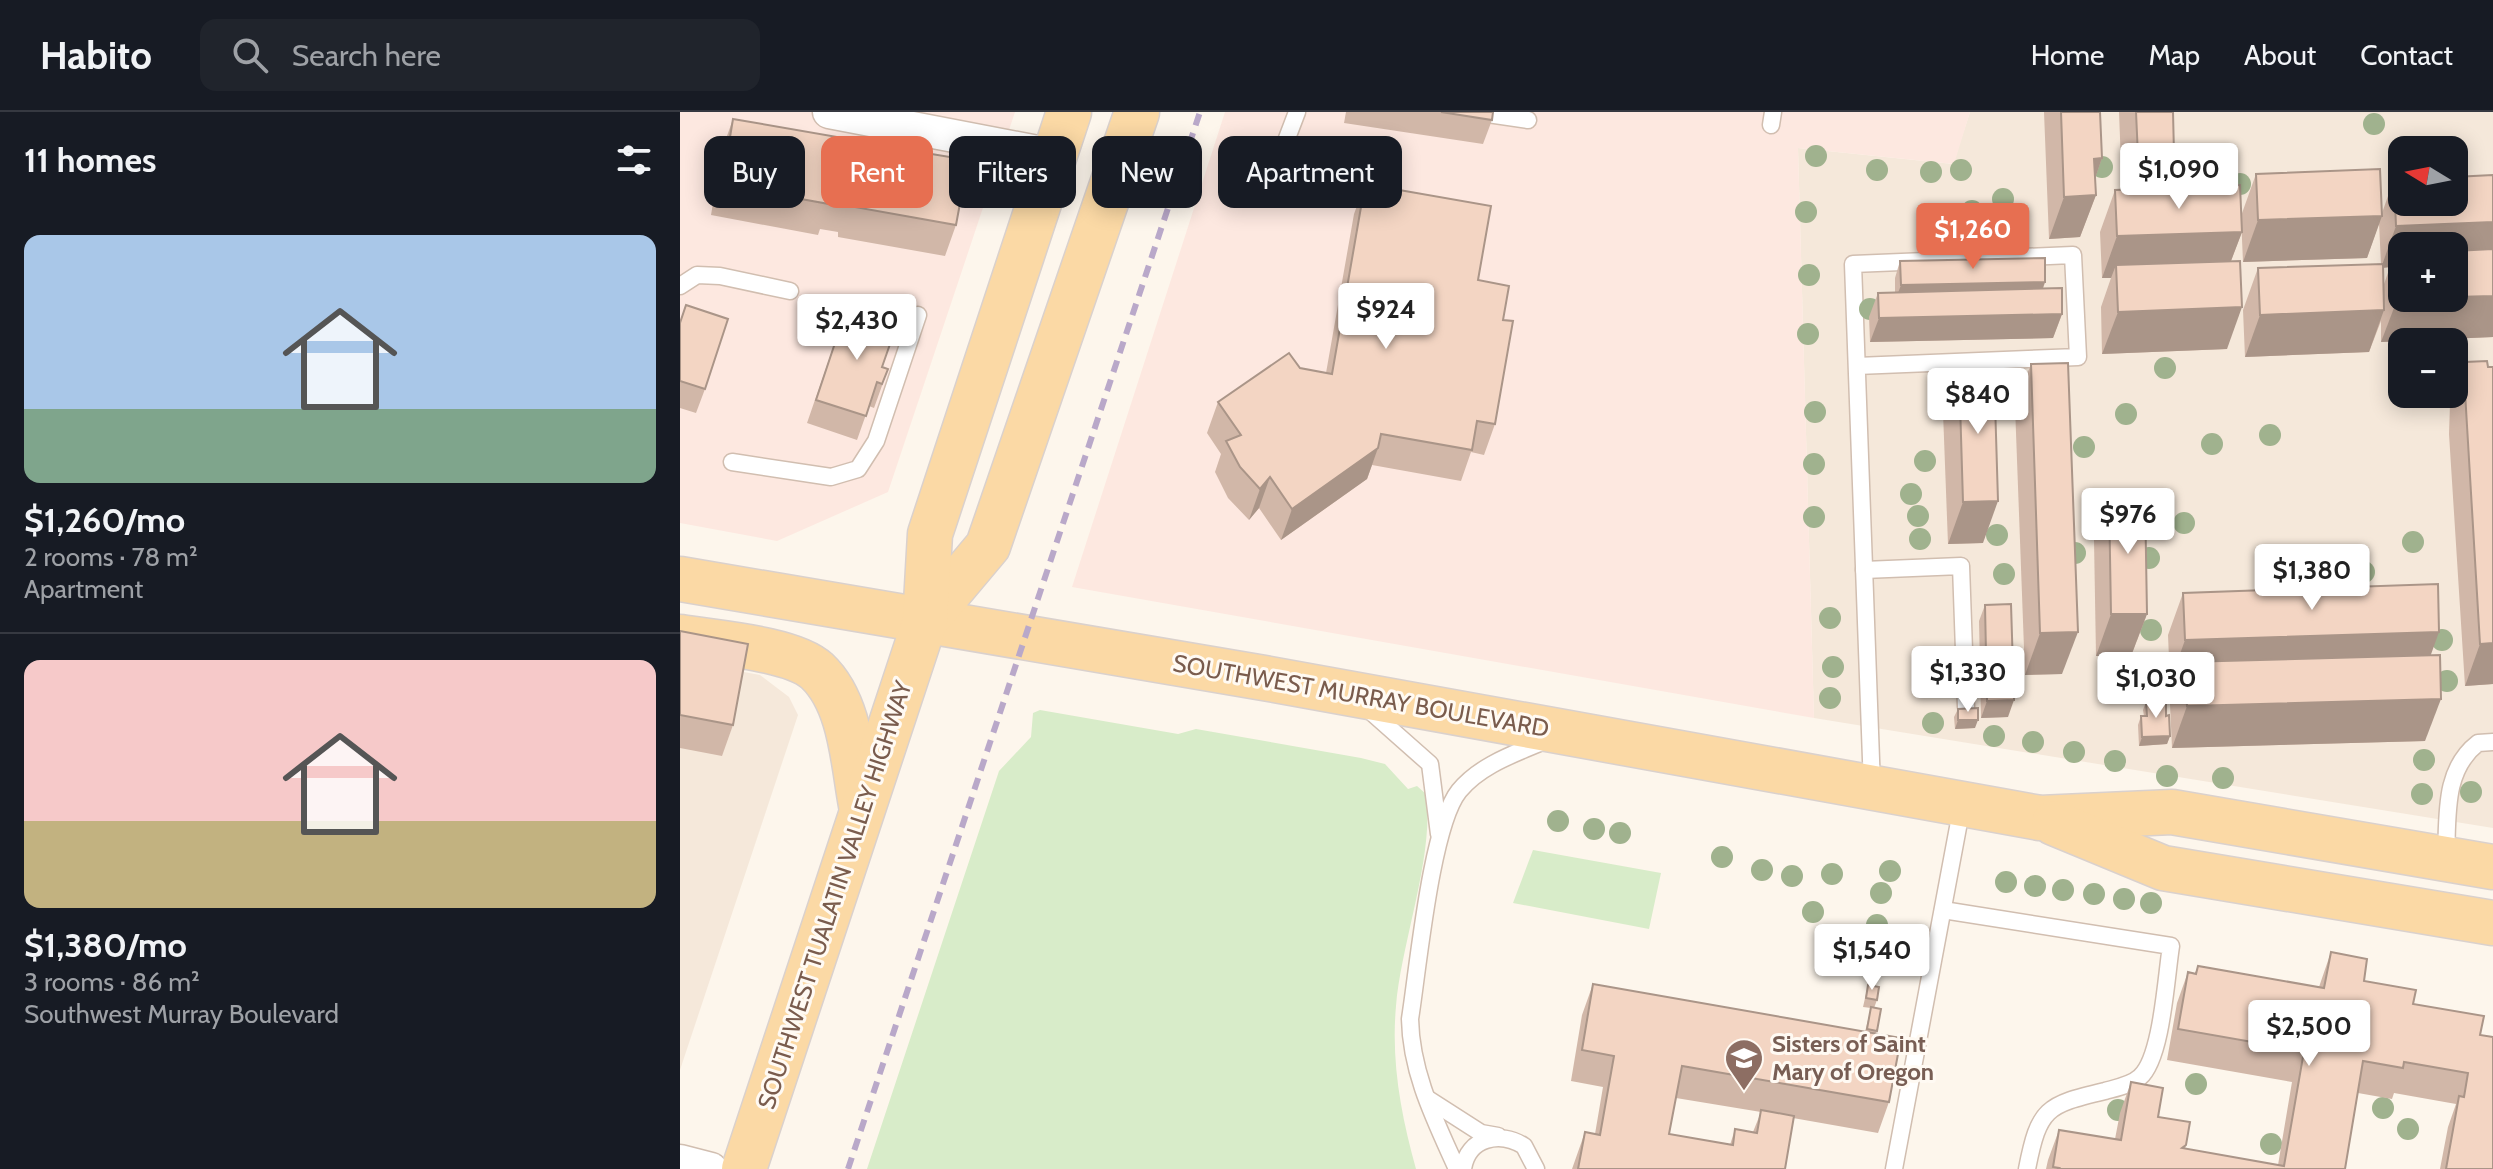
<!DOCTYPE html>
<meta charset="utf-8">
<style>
body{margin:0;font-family:Cabin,sans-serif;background:#20242c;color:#f1f3f6;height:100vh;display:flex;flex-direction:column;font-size:30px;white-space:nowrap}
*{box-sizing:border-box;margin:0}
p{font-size:26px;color:#9ea1a6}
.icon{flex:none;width:44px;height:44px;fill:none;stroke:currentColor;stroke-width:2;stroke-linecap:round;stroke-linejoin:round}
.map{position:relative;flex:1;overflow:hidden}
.details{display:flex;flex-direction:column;background:#171b24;width:680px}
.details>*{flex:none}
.guide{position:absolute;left:24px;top:24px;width:760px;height:72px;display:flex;gap:16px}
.needle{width:52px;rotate:280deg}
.tools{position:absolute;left:1708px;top:24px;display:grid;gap:16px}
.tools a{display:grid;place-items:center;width:80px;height:80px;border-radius:16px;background:#171b24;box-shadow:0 4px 20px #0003;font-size:40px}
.price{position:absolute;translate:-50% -68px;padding:0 18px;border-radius:8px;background:#fff;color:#222;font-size:26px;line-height:52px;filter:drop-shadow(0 2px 4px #0008)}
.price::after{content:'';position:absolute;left:50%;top:48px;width:24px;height:18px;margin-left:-12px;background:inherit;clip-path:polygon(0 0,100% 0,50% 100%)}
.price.selected{background:#e76f51;color:#fff}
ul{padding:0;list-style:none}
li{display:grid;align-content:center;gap:16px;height:424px;padding:0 24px}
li+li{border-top:2px solid #363941}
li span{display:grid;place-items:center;height:248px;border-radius:16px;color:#555}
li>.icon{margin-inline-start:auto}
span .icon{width:144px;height:144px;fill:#fffc;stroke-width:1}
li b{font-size:34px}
h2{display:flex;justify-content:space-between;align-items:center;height:96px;padding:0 24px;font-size:34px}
.chip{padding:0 28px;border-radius:16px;background:#171b24;box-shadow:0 4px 20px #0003;font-size:28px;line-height:72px}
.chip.selected{background:#e76f51;color:#fff}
header{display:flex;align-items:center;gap:48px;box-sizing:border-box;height:112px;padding:0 40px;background:#171b24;border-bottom:2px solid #363941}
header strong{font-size:38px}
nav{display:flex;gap:44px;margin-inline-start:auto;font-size:28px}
.search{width:560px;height:72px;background:#20242c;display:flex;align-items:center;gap:20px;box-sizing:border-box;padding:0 28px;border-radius:16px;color:#9ea1a6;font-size:30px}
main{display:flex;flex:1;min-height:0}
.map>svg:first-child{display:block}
.residential{fill:#f5e8da;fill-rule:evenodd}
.commercial{fill:#fde8e0}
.green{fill:#d8ecc9}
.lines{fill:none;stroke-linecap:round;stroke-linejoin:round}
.service-casing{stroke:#d1beb0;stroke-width:19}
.minor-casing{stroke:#d1beb0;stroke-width:35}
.primary-casing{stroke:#dad1cd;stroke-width:47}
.service{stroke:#fff;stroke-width:16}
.minor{stroke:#fff;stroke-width:32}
.primary{stroke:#fbd9a5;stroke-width:44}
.rail{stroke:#b9a8c9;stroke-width:6;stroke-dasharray:12 8;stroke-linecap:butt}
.tree{fill:#a0b28e}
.wall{fill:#d1b7a8;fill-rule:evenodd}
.shaded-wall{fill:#aa9588}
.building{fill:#f3d5c3;stroke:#aa9588;stroke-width:2}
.labels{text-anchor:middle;stroke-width:6;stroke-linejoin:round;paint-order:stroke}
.street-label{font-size:24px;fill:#7a5c4d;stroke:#fffaf3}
.education-label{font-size:24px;font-weight:bold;fill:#785e54;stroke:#fffaf3;text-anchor:start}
</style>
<header>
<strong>Habito</strong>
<div class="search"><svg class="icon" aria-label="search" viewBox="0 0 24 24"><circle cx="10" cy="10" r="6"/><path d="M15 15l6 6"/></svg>Search here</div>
<nav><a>Home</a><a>Map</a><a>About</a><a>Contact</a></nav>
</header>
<main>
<section class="details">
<h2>11 homes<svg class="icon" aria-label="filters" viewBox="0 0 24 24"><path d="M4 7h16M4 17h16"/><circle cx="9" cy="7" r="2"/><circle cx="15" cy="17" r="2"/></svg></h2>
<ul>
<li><span style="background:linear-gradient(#a9c7e8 70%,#7fa58c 0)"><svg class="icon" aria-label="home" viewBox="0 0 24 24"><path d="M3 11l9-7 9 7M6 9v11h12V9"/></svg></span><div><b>$1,260/mo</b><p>2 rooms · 78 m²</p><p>Apartment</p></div></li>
<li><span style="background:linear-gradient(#f6c9c9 65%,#c2b280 0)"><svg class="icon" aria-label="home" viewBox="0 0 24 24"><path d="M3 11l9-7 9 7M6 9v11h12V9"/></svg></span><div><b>$1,380/mo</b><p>3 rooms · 86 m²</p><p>Southwest Murray Boulevard</p></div></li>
</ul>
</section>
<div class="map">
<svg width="1813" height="1057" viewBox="0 0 1813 1057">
<rect width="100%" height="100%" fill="#fdf6ec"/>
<g class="residential">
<path d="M1290,0H1813V716L1134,606L1118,36L1273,52ZM1722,38H1774V90H1722ZM1722,134H1774V186H1722ZM1722,230H1774V282H1722Z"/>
<path d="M0,548L80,563L109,585L118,603L0,958Z"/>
</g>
<g class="commercial">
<path d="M0,0H335L208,380L97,429L0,411Z"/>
<path d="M545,0H1290L1274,52L1118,36L1134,606L392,475Z"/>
</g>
<g class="green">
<path d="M360,598L498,622L516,617L681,646L705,652L728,677L737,674L746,682C755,741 721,832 716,894C711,950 721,1003 736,1057H187L319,659L351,625L353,601Z"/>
<path d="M853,738L981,761L969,817L833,791Z"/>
</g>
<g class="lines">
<g class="service-casing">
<g id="service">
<path d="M808,2L848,8"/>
<path d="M1091,13L1093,0"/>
<path d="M593,63L617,0"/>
<path d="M0,174L17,163L40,164L110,179"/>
<path d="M1177,254L1398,245L1393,143L1173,152L1192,675"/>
<path d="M52,350L151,365L178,357L196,329L238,203"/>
<path d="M1184,458L1281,454L1286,595"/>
<path d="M689,598L750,652L759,722"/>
<path d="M1766,745C1768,704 1763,658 1798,631L1813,630"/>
<path d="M1263,798L1491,834C1486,865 1482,946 1460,965C1452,973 1436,976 1425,979C1366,993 1359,996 1347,1057"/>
<path d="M748,987L801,1021L818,1024"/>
<path d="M777,1057C755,1008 731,961 730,907C738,857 751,714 779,679C801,652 837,641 869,627"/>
<path d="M783,1057C788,1025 820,1019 844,1034L856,1057"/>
<path d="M1214,1057L1282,694"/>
</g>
</g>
<g class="minor-casing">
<g id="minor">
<path d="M149,0L373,43"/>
<path d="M0,1049L31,1057"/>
</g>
</g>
<g class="primary-casing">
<g id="primary">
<path d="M0,467L584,566L1360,706L1492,700L1813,755"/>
<path d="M245,509L308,434L457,0"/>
<path d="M0,525C34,531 112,536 137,559C171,591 173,650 181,693"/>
<path d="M1374,711L1483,756L1813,811"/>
<path d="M64,1057L245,509L250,422L389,0"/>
</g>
</g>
<use href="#service" class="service"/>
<use href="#minor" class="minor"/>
<use href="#primary" class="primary"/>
<path class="rail" d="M168,1057L520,0"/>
</g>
<g class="tree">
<circle cx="1694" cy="12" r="11"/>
<circle cx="1136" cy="44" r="11"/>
<circle cx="1497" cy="54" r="11"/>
<circle cx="1422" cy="55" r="11"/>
<circle cx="1197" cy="58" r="11"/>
<circle cx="1281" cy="58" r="11"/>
<circle cx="1251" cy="60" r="11"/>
<circle cx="1560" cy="72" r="11"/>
<circle cx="1323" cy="87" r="11"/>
<circle cx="1292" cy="99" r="11"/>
<circle cx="1126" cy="100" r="11"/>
<circle cx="1129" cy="163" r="11"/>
<circle cx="1190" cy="197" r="11"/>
<circle cx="1128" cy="222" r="11"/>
<circle cx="1485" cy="256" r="11"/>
<circle cx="1135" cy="300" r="11"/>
<circle cx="1446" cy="302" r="11"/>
<circle cx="1590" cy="323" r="11"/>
<circle cx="1532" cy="332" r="11"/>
<circle cx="1404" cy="335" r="11"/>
<circle cx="1245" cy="349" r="11"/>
<circle cx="1134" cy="352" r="11"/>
<circle cx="1231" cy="382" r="11"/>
<circle cx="1238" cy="404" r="11"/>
<circle cx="1134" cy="405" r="11"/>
<circle cx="1504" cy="411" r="11"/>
<circle cx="1317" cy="423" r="11"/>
<circle cx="1240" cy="427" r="11"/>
<circle cx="1733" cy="430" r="11"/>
<circle cx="1395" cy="441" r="11"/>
<circle cx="1469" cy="446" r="11"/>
<circle cx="1684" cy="460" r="11"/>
<circle cx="1324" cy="462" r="11"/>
<circle cx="1150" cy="506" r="11"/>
<circle cx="1471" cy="518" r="11"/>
<circle cx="1762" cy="528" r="11"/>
<circle cx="1153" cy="555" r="11"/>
<circle cx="1767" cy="569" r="11"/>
<circle cx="1150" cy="586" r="11"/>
<circle cx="1253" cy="611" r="11"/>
<circle cx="1314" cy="624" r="11"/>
<circle cx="1353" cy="630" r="11"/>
<circle cx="1394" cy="640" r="11"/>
<circle cx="1744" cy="648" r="11"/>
<circle cx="1435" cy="649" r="11"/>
<circle cx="1487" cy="664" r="11"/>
<circle cx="1543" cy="666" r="11"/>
<circle cx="1791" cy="680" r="11"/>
<circle cx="1742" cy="682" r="11"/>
<circle cx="878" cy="709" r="11"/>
<circle cx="914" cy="717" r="11"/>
<circle cx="940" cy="721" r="11"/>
<circle cx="1042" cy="745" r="11"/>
<circle cx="1082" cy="758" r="11"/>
<circle cx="1210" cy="759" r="11"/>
<circle cx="1152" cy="762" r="11"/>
<circle cx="1112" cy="764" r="11"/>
<circle cx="1326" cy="770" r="11"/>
<circle cx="1355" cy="774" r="11"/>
<circle cx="1383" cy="778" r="11"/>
<circle cx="1201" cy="781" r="11"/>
<circle cx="1414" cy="782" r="11"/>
<circle cx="1444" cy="787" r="11"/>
<circle cx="1471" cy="791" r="11"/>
<circle cx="1133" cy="800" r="11"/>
<circle cx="1197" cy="813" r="11"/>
<circle cx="1191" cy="846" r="11"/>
<circle cx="1516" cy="972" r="11"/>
<circle cx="1703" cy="996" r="11"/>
<circle cx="1438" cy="998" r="11"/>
<circle cx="1728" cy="1017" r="11"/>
<circle cx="1591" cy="1032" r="11"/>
</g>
<g class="wall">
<path d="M666,0H813L812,8L803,32L664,11Z"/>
<path d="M1364,0H1420L1422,46L1415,66L1416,83L1400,125L1369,127Z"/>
<path d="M1439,0H1493L1482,76L1562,120L1551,149L1547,237L1422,242L1421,195L1431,166H1422L1420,120L1435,78H1442Z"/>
<path d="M53,7L160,42L174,45L179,30L276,113L265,144L158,125V120L140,117L138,123L31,103L42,38Z"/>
<path d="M1576,62L1702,101L1714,67L1813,63V225L1701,230V209L1689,240L1565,245L1563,198L1578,156L1701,152L1699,111L1687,146L1563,150L1561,104ZM1710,155L1704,172L1703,156Z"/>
<path d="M685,72L798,168L823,208L815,312L804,343L791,340L781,369L692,353L687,367L601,428L579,396L569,408L548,386L535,360L541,342L527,321L538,290L620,256L646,261L674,102Z"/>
<path d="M1220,149L1365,170L1363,177L1382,202L1373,226L1190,230L1189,205L1198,181H1215V166Z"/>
<path d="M6,193L25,277L16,301L0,296V209Z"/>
<path d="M167,195L202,255L208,257L194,296L189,294L177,328L127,311Z"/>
<path d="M1785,250L1808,255H1813V572L1785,574L1769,322L1770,292Z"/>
<path d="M1351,252L1382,562L1345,563L1335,294Z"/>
<path d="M1279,258L1303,431L1268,432L1263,300Z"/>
<path d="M1429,386L1467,502L1451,544H1416L1414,428Z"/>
<path d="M1503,481L1751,543L1745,629L1492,636L1490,592L1498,570H1490L1488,523Z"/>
<path d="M1305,493L1328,605L1301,606L1299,509Z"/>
<path d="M0,519L53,613L42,644L0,636Z"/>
<path d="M1466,590L1486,604L1490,624L1487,632L1459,634L1458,613L1461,604H1464L1463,598Z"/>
<path d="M1278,597L1295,616L1275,617L1274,605Z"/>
<path d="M1651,840L1684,869L1800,923L1813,1057H1760L1768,1015L1776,992L1714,981L1712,987L1678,981L1665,1057H1366L1368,1048L1379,1018L1435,1027L1440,1001L1451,970L1478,1005L1506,1033L1505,1037L1598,1053L1612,970L1487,948L1497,891L1508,860L1515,861L1518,854L1639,875Z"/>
<path d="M913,872L1185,920L1191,896L1183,895L1188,873L1197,888L1194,896L1201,897L1196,922L1209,990L1198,1021L1113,1006L1105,1057H892L905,1020L915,1022L923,975L891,969L902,903ZM996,986L1081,1000L1073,1020L1055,1017L1050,1033L989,1022Z"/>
</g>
<g class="shaded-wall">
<path d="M1494,42L1479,84L1442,86L1458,44Z"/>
<path d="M1422,46L1409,84L1416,83L1400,125L1369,127L1384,85L1414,47Z"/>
<path d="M1702,104L1687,146L1563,150L1578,108Z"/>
<path d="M1813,110V152L1774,153V134H1722V155L1715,141L1710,155L1701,156L1716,114Z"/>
<path d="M1562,120L1546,162L1436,153L1431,166H1422L1437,124Z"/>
<path d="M1365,170L1359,186L1215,189L1221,173Z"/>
<path d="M1813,184V225L1701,230L1717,188Z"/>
<path d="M1562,195L1547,237L1422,242L1438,200Z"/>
<path d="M1704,198L1689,240L1565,245L1580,203Z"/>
<path d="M1382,202L1373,226L1190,230L1199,206Z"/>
<path d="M698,336L687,367L601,428L612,397Z"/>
<path d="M590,365L579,396L569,408L580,377Z"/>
<path d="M1318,389L1303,431L1268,432L1283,390Z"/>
<path d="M1431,502H1467L1451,544H1416Z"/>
<path d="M1398,520L1382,562L1345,563L1360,521Z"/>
<path d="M1759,520L1744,562L1505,550L1498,570H1490L1505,528Z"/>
<path d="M1813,531V572L1785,574L1800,532Z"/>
<path d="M1761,587L1745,629L1492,636L1507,594Z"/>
<path d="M1334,588L1328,605L1301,606L1307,589Z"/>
<path d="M1278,608H1298L1295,616L1275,617Z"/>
<path d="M1490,624L1487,632L1459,634L1462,625Z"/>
</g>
<g class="building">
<path d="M761,0H813L812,8Z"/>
<path d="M1381,0H1420L1422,46L1414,47L1416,83L1384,85Z"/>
<path d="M1456,0H1493L1494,42L1458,44Z"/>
<path d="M53,7L163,26L160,42L177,45L179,30L288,48L276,113L169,94V89L150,86L149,92L42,73Z"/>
<path d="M1700,57L1702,104L1578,108L1576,62Z"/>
<path d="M1813,63V110L1716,114L1714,67H1722V90H1774V65Z"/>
<path d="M685,72L811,94L798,168L829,174L823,208L833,209L815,312L797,309L792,338L701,322L698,336L612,397L590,365L580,377L560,355L546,329L561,323L538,290L609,241L620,256L652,262Z"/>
<path d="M1560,73L1562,120L1437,124L1435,78Z"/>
<path d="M1813,137V184L1774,185V139Z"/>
<path d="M1715,141H1722V186H1759L1717,188Z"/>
<path d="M1365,146V170L1221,173L1220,149Z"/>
<path d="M1560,149L1562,195L1438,200L1436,153Z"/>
<path d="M1703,152L1704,198L1580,203L1578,156Z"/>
<path d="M1382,176V202L1199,206L1198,181Z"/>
<path d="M6,193L48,207L25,277L0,269V211Z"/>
<path d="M167,195L217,212L202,255L208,257L202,272L197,270L186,304L136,288Z"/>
<path d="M1807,249L1808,255H1813V531L1800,532L1785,280V250Z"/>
<path d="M1388,251L1398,520L1360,521L1351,252Z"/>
<path d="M1314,257L1318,389L1283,390L1279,258Z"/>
<path d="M1465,385L1467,502H1431L1429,386Z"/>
<path d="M1758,472L1759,520L1505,528L1503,481Z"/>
<path d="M1331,492L1334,588L1307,589L1305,493Z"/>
<path d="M0,519L68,532L53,613L0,603Z"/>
<path d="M1760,543L1761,587L1507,594L1505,550Z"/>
<path d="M1486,589V604L1489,603L1490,624L1462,625L1461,604H1467L1466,590Z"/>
<path d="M1298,596V608H1278V597Z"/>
<path d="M1651,840L1687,847L1684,869L1736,878L1733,892L1804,904L1800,923L1813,925V1057H1766L1779,984L1784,985L1788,961L1724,950L1723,956L1683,949L1665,1057H1378L1379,1056L1373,1055L1379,1018L1441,1028L1451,970L1483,976L1478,1005L1510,1010L1506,1033L1502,1036L1604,1054L1624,939L1498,917L1508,860L1516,862L1518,854L1644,876Z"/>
<path d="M913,872L1221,926L1209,990L1002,954L989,1022L1053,1033L1055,1017L1077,1021L1081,998L1114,1004L1105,1057H898L905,1020L920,1023L934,944L902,938Z"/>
<path d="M1188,873L1199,875L1197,888L1186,886Z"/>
<path d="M1191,895L1201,897L1197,919L1187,917Z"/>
</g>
<defs>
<g id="school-pin" transform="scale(2)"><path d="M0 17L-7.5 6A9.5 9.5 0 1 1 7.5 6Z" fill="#8d6e63" stroke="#fffaf3"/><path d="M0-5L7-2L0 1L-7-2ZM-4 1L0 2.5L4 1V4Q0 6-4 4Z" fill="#fff"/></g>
</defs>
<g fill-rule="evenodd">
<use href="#school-pin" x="1064" y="946"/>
</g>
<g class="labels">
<g class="street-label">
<text transform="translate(681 584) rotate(10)" y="8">SOUTHWEST MURRAY BOULEVARD</text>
<text transform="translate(155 783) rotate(-72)" y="8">SOUTHWEST TUALATIN VALLEY HIGHWAY</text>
</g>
<g class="education-label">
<text x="1092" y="940">Sisters of Saint<tspan x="1092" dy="28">Mary of Oregon</tspan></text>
</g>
</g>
</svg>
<div class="tools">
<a><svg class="needle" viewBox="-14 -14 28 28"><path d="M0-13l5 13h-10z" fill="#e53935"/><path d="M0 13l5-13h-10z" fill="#9ea1a6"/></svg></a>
<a>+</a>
<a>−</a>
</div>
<b class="price" style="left:1499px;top:99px">$1,090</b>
<b class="price selected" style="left:1293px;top:159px">$1,260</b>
<b class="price" style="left:706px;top:239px">$924</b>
<b class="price" style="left:177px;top:250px">$2,430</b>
<b class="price" style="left:1298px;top:324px">$840</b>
<b class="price" style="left:1448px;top:444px">$976</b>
<b class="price" style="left:1632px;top:500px">$1,380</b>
<b class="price" style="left:1288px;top:602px">$1,330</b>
<b class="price" style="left:1476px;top:608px">$1,030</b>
<b class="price" style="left:1192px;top:880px">$1,540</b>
<b class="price" style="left:1629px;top:956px">$2,500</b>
<div class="guide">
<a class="chip">Buy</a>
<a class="chip selected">Rent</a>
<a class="chip">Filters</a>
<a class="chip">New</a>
<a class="chip">Apartment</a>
</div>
</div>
</main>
